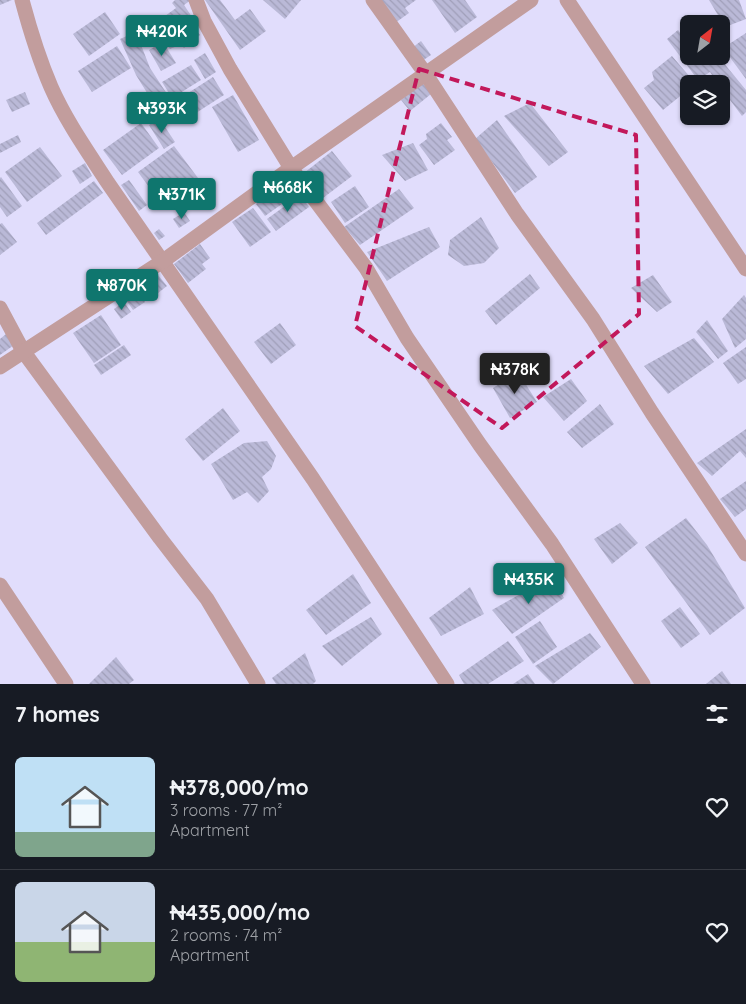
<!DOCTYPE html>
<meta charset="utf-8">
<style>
body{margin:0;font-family:Quicksand,sans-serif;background:#242831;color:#f1f3f6;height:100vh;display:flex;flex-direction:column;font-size:19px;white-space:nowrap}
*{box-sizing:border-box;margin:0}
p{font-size:16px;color:#9ea1a6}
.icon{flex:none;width:28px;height:28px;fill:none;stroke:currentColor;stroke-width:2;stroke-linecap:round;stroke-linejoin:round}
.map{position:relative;height:684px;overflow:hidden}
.sheet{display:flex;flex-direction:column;background:#171b24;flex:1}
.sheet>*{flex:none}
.needle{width:32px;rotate:31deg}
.tools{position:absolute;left:680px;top:15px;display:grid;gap:10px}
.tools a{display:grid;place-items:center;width:50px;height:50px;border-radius:8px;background:#171b24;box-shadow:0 1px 4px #0004;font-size:25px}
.price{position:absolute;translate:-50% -42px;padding:0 11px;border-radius:5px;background:#0f766e;color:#fff;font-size:16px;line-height:32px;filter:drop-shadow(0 1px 2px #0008)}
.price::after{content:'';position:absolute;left:50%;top:30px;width:15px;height:11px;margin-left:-8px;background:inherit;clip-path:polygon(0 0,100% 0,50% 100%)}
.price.current{background:#222;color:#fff}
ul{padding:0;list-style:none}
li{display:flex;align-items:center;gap:15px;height:125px;padding:0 15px}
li+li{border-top:1px solid #363941}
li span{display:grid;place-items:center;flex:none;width:140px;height:100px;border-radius:8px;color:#555}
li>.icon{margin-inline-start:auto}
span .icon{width:60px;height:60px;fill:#fffc;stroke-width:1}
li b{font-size:21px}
h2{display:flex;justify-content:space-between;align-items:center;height:60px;padding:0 15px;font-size:21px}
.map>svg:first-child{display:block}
.building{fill:url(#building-back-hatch)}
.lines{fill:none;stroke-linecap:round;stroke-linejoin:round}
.street{stroke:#c29d9d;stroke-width:15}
.marked{fill:none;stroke:#c2185b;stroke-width:4;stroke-dasharray:10 6;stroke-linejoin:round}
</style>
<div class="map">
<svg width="746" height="684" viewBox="0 0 746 684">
<defs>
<pattern id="building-back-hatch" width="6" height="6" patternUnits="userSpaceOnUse" patternTransform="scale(1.25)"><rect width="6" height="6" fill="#bab9d7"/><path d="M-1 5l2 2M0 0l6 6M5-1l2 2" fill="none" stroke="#a09fb9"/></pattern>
</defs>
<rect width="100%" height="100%" fill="#e1ddfc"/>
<g class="building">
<path d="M0,0H12L0,5Z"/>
<path d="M175,0H191L184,5L194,20L177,33L165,16L176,8L172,3Z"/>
<path d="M205,0H220L235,20L250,9L266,31L240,50Z"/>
<path d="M263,0H301L285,19Z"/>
<path d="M379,0H416L405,8L409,13L395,23Z"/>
<path d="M432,0H465L477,17L455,33Z"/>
<path d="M709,0H739L746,19L725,27Z"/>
<path d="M105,12L120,34L89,56L73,34Z"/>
<path d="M156,17L164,27L149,39L141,29Z"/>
<path d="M192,26L200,35L184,48L177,39Z"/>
<path d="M678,30L689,44V56H718L746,90V112L742,116L721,88V84H718L710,72L698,80L667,39Z"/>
<path d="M136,32L150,68L171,100L157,109L136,75L120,39Z"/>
<path d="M746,33V79L723,48Z"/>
<path d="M173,38L177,46L170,49L166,42Z"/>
<path d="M421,41L431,55L422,61L412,48Z"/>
<path d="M163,42L176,63L161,71L149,50Z"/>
<path d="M117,46L131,68L92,92L78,71Z"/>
<path d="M205,53L216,72L205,79L194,60Z"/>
<path d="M672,56L696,84H689V89L663,110L644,88L654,80L652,72Z"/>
<path d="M191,65L201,80L172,98L162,82Z"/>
<path d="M213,77L224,95L196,113L185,95Z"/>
<path d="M423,83L431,94L410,111L401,100Z"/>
<path d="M25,92L30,104L12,112L6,100Z"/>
<path d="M233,95L259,140L238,152L212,107Z"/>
<path d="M181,98L190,110L168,124L160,112Z"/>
<path d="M530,103L568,152L549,166L504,116Z"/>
<path d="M159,118L175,142L164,149L149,125Z"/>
<path d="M497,120L537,177L515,193L475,139Z"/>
<path d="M141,123L159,148L122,175L103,150Z"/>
<path d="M441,123L452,137L447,140L455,150L434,165L419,145L427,139L426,134Z"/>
<path d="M18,135L21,142L0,153V144Z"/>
<path d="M413,143L428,170L405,181L382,155Z"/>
<path d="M174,146L204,186L188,197L184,192L173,200L161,184L152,191L138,172Z"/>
<path d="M40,147L62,176L27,202L5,172Z"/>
<path d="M332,151L352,176L323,198L304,173Z"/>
<path d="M85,163L92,176L80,184L72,171Z"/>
<path d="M1,177L22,206L7,217L0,207V178Z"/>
<path d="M129,180L147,205L139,211L121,185Z"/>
<path d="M290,180L299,192L265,216L256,204Z"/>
<path d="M94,181L103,193L46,235L37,223Z"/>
<path d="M355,186L369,207L345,223L331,202Z"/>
<path d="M399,189L414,208L360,245L344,227Z"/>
<path d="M300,195L309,207L276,231L267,219Z"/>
<path d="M253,208L271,232L250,247L232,222Z"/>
<path d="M184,212L190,221L179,228L173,219Z"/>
<path d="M481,217L499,248L484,263L464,266L448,255L450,240Z"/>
<path d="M2,223L17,242L0,255V224Z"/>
<path d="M429,227L440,247L387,281L367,252Z"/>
<path d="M159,229L165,236L159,240L154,233Z"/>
<path d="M200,244L210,258L202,264L206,269L188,283L174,264Z"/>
<path d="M530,274L540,288L496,325L485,311Z"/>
<path d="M158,275L167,286L158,293L149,282Z"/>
<path d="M653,275L672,302L657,312L631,288Z"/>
<path d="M138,292L145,302L133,310L126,300Z"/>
<path d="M744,295L746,298V339L735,348L722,319Z"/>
<path d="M124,302L131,312L121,319L114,309Z"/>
<path d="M101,315L121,345L94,363L73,333Z"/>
<path d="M707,320L728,351L718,359L696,332Z"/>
<path d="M280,323L296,345L271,364L254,342Z"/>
<path d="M6,334L14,345L0,355V339Z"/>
<path d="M694,338L714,362L668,394L644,366Z"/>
<path d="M124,345L131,355L101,375L94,365Z"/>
<path d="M746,347V379L738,384L723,363Z"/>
<path d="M518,372L537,402L510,418L493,388Z"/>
<path d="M571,379L587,401L564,421L543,397Z"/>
<path d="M600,404L614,424L582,448L567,432Z"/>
<path d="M223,408L240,431L203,461L185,439Z"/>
<path d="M746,429V458L740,451L712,476L697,463Z"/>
<path d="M267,441L276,456L271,469L262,477L269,491L258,503L247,492L233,500L211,464L244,443Z"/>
<path d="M746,481V509L735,517L720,499Z"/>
<path d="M686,518L707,545L745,608L710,635L645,547Z"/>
<path d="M620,523L638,543L612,564L594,539Z"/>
<path d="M353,574L371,603L326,635L306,610Z"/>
<path d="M552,576L564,598L512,634L492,610Z"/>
<path d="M470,587L484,614L441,636L429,618Z"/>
<path d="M680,607L700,634L681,648L661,621Z"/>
<path d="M371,617L382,634L342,666L322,646Z"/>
<path d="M540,621L557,647L533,664L515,637Z"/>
<path d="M590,633L601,647L553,684L535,666Z"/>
<path d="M508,641L524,661L488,684H464L459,675Z"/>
<path d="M305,653L316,681L313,684H276L272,678Z"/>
<path d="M116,657L134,680L129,684H89Z"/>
<path d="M722,671L731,684H706Z"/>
<path d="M528,674L535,684H513Z"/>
</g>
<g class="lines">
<g class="street">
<path d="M22,0C30,30 39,59 51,87C66,121 88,152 108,183L313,479L447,684"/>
<path d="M196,0L204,21L230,69L291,168L366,268L407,338L480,445L552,544L643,684"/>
<path d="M373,0L425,73L517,214L593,319L652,413L746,554"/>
<path d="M567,0L746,269"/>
<path d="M0,308L23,351L160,538L207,599L258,684"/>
<path d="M0,367L163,261L291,168L531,0"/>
<path d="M0,585L66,684"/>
</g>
</g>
<path class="marked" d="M419,69L636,135L639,314L502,428L355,326Z"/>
</svg>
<div class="tools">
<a><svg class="needle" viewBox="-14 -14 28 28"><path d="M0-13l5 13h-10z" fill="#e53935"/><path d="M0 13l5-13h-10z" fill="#9ea1a6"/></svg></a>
<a><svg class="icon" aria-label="layers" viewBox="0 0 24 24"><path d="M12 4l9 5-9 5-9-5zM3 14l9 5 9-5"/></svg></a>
</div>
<b class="price" style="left:162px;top:57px">₦420K</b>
<b class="price" style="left:162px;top:134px">₦393K</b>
<b class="price" style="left:288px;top:213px">₦668K</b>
<b class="price" style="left:182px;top:220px">₦371K</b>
<b class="price" style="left:122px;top:311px">₦870K</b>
<b class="price current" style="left:515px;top:395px">₦378K</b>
<b class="price" style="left:529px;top:605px">₦435K</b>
</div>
<section class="sheet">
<h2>7 homes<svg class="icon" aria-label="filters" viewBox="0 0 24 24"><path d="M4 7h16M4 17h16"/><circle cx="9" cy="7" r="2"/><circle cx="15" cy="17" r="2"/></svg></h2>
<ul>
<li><span style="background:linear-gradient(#bfe0f5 75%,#7fa58c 0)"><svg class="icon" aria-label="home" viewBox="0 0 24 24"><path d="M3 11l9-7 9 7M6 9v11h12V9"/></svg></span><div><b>₦378,000/mo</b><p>3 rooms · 77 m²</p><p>Apartment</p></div><svg class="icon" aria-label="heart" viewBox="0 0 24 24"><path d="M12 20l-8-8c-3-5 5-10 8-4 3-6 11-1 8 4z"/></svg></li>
<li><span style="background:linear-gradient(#c9d6e8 60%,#8fb573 0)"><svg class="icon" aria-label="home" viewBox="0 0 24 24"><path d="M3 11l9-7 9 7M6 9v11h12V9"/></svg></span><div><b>₦435,000/mo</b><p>2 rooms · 74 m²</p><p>Apartment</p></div><svg class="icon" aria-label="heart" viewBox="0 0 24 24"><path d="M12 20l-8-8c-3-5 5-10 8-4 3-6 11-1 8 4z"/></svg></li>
</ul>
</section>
